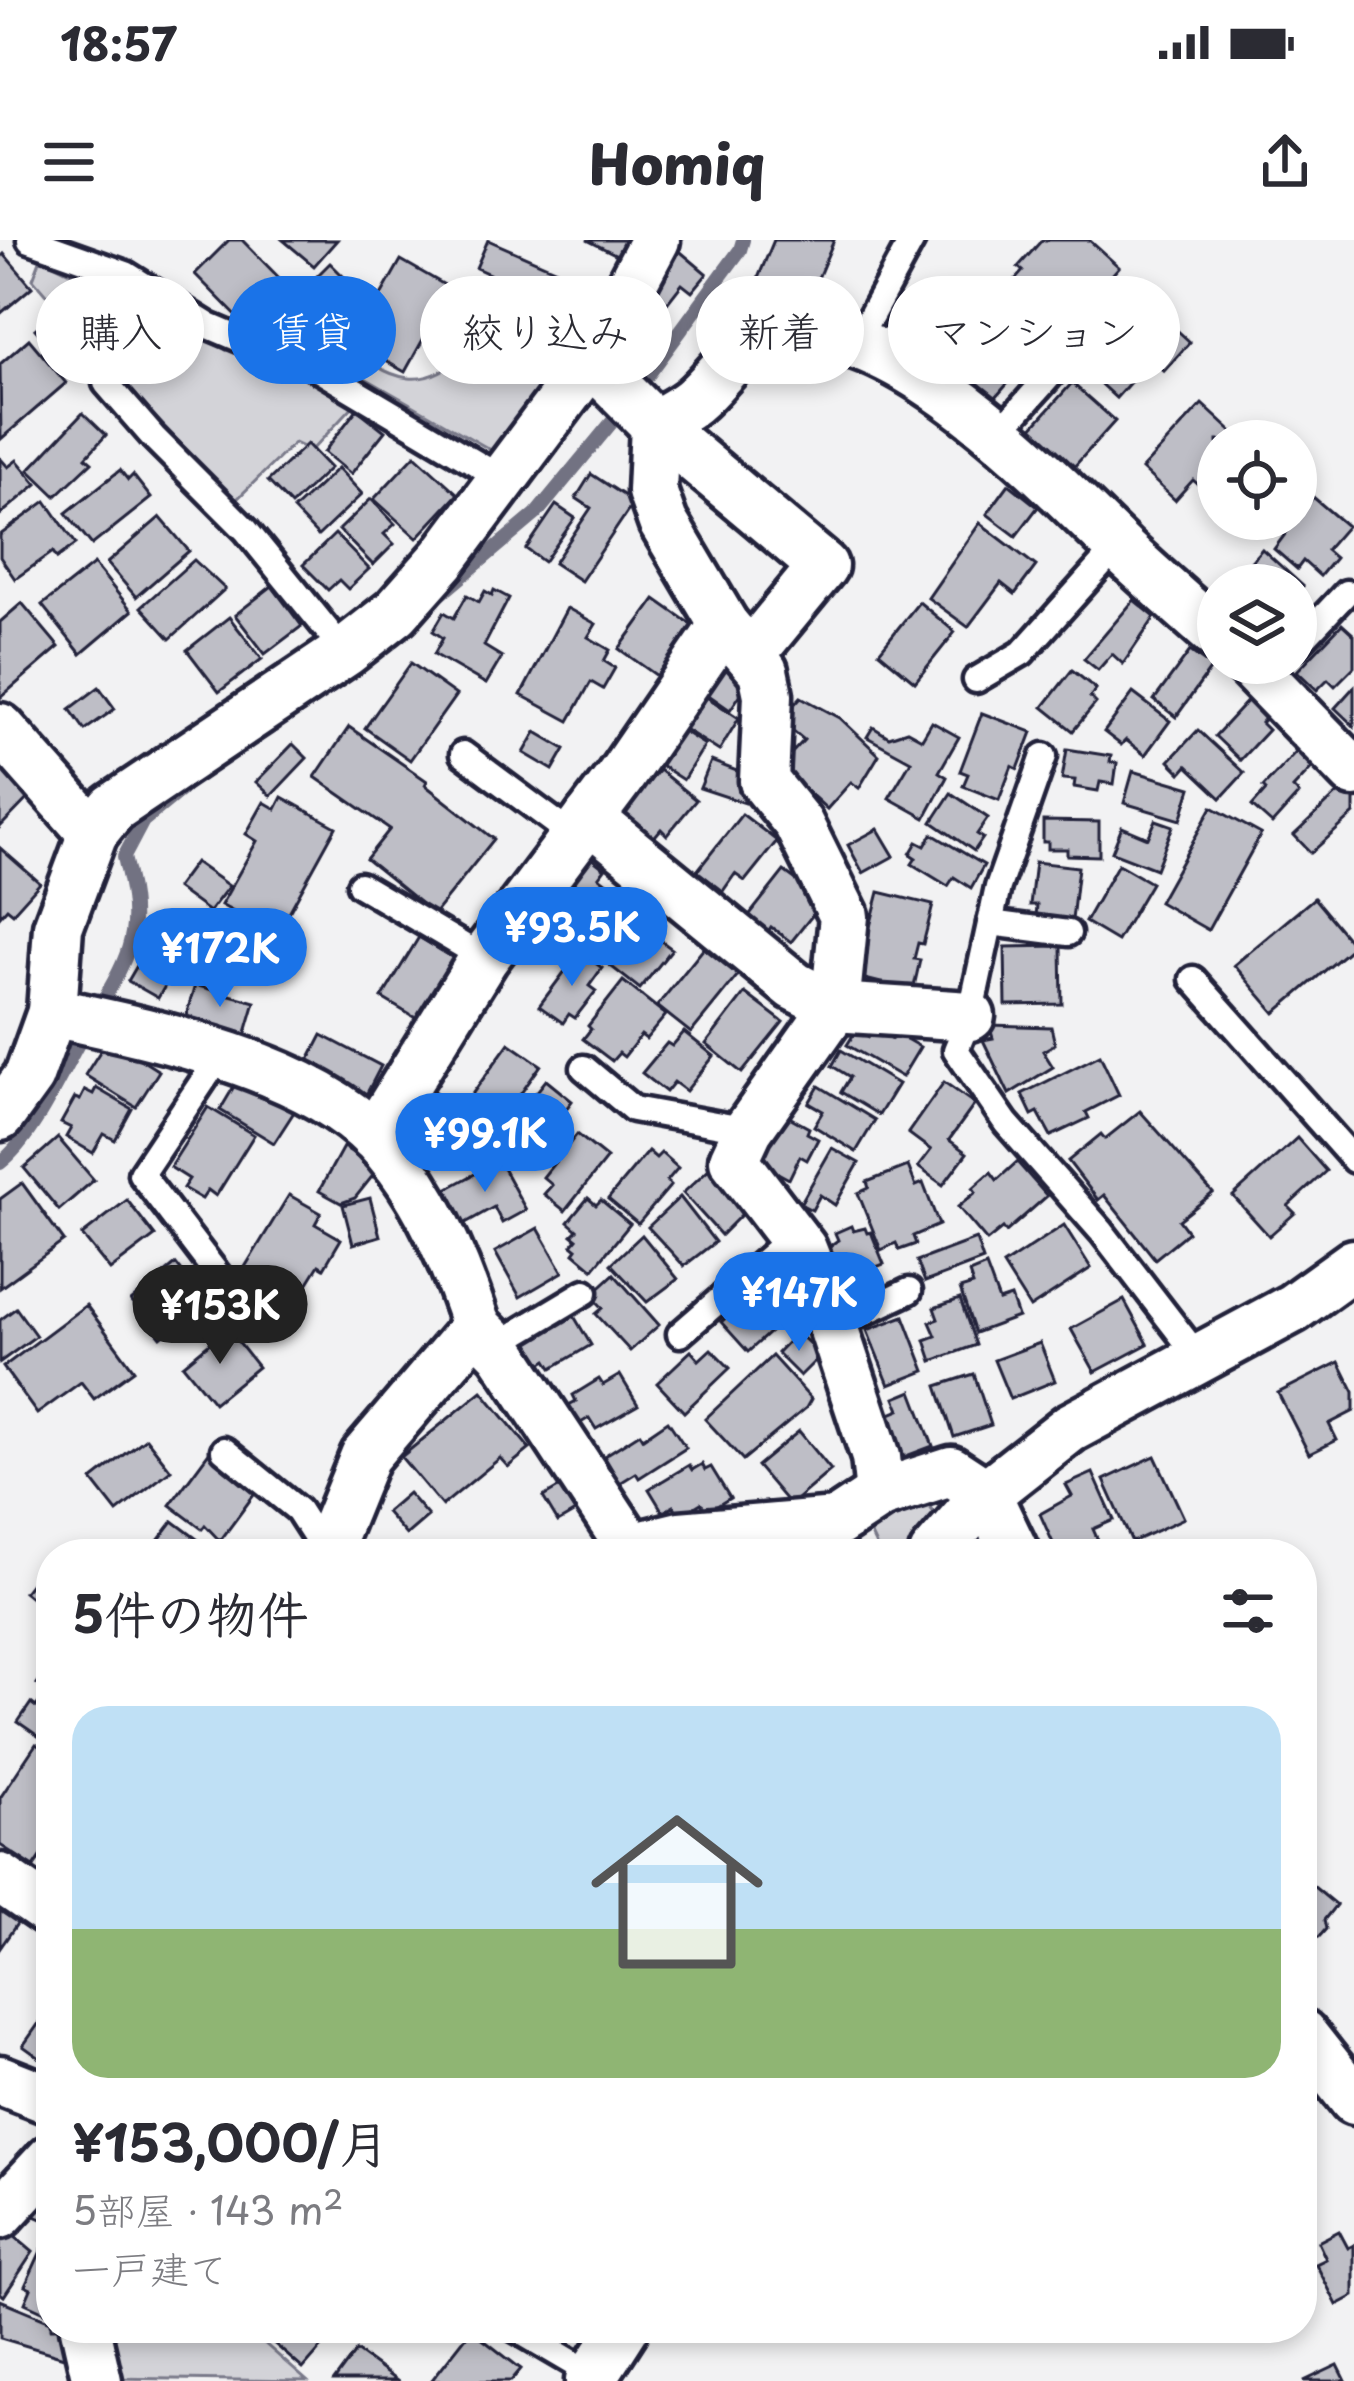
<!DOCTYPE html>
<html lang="ja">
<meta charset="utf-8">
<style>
body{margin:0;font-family:"Playpen Sans","Klee One",sans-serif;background:#f2f2f3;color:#2b2b33;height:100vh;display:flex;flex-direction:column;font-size:45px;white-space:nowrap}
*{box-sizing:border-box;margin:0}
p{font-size:39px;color:#7c7c81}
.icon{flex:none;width:66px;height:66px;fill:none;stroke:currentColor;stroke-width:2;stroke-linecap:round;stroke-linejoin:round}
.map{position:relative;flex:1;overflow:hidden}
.panel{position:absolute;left:36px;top:1299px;width:1281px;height:804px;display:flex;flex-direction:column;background:#fff;border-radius:48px;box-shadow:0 6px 18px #0003}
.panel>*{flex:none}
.banner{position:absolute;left:36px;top:36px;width:1284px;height:108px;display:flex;gap:24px}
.controls{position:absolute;left:1197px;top:180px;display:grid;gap:24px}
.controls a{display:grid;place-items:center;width:120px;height:120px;border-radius:50%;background:#fff;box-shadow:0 6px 18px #0003;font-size:60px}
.price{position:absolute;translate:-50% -102px;padding:0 27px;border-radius:42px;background:#1a73e8;color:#fff;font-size:39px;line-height:78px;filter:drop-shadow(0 3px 6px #0008)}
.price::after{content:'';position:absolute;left:50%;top:72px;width:36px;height:27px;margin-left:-18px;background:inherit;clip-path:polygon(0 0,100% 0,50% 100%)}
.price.current{background:#222;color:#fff}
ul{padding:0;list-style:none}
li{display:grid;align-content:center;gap:24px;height:636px;padding:0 36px}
li span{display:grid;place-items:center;height:372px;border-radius:36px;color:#555}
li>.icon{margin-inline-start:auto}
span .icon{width:216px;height:216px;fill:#fffc;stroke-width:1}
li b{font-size:51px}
h2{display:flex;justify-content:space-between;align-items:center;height:144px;padding:0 36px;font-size:51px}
.tag{padding:0 42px;border-radius:54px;background:#fff;box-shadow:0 6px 18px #0003;font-size:42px;line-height:108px}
.tag.current{background:#1a73e8;color:#fff}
.status{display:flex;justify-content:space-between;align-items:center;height:84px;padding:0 60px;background:#fff;direction:ltr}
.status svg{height:33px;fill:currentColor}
header{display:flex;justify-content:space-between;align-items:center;height:156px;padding:0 36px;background:#fff;font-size:54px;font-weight:800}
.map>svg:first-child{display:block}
.green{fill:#d3d3d8;stroke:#7a7a8a;stroke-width:3}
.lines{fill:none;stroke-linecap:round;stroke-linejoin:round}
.stream{stroke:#727282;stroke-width:14}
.building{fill:#bebec6;stroke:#22223b;stroke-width:3}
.service-casing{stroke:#22223b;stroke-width:33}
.minor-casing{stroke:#22223b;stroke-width:57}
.service{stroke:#fff;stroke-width:24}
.minor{stroke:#fff;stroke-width:48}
</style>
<div class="status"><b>18:57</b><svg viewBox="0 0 49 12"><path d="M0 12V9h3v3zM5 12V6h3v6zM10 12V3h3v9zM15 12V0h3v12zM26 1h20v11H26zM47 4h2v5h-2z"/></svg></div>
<header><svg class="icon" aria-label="menu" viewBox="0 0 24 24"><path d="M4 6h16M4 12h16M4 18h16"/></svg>Homiq<svg class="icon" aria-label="share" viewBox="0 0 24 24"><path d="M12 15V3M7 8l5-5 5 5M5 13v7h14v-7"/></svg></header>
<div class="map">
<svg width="1354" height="2141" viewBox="0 0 1354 2141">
<rect width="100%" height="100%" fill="#f2f2f3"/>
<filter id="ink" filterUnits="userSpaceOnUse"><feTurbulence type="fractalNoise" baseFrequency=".00833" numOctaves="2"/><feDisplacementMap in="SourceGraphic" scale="24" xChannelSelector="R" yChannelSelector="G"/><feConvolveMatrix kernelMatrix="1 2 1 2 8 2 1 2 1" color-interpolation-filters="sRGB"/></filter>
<g filter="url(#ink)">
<g class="green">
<path d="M41,18L106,50L133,55L194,87L226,110L272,116L312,133L356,163L311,211L294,203L235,261L108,127L33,39Z"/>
<path d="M291,67C335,76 362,133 409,138C455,143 479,83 516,93C533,98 550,110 566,118L498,214L283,91Z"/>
<path d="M920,1254L935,1274L903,1314H880L871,1295L878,1279Z"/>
<path d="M108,2088H247L307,2141L109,2138Z"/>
</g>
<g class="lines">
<g class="stream">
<path d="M440,355L536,274L626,165L740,10L743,0"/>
<path d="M102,762C137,704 140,682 124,617L143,581L183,548"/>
<path d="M0,923C33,899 62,831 83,795"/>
</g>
</g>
<g class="building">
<path d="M229,0H242L290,49L249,89L195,34Z"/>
<path d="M283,0H337L314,26Z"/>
<path d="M488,0L593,46L574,87L483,45L489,34L476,28Z"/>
<path d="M587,0H625L617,15Z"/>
<path d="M774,0H834L802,76L751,55Z"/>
<path d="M1042,0H1089L1119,27L1033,123L1029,119L989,165L948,128L986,86L979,80L1023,31L1018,27Z"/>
<path d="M676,8L707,34L692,52L682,44L665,66L647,52Z"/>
<path d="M4,14L32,47L0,74V18Z"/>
<path d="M401,20L462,55L436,100L426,94L405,132L354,103Z"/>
<path d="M330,23L368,61L339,89L302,51Z"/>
<path d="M1144,60L1190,102L1164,131L1151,119L1116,158L1083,128Z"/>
<path d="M55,73L76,97L57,114L35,89Z"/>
<path d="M29,99L66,143L1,199L0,124Z"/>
<path d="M1072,143L1115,181L1064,238L1021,200Z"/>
<path d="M1202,164L1242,201H1218V231L1202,248L1193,240L1175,260L1142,229Z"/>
<path d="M357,169L385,191L351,234L324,212Z"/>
<path d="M83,173L106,195L86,217L92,222L56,256L29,230Z"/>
<path d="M307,204L330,228L291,265L268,241Z"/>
<path d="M415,215L458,254L417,298L374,259Z"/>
<path d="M0,218L8,227L17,220L37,244L0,275Z"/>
<path d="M338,228L362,254L318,296L293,270Z"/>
<path d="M120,230L128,240L133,235L151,258L92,305L66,273Z"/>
<path d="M591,234L634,262L581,341L554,323L591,268L576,258Z"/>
<path d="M1009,244L1038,267L1016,296L987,274Z"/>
<path d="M1313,257L1347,286L1326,310L1335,318L1320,336L1303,321L1297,329L1274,309Z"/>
<path d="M371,259L395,284L384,294L394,304L373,325L339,290Z"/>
<path d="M46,261L76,304L57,318L53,312L15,339L0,317V295Z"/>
<path d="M556,265L575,278L544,322L526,309Z"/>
<path d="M160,277L189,311L136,357L107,323Z"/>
<path d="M980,283L1036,326L1015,354L1001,343L968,387L928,358Z"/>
<path d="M335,294L369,329L348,349L339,340L328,350L303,325Z"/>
<path d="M1262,309L1303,346L1296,354V345L1231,344Z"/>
<path d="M194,320L225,349L170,399L141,367Z"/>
<path d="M94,324L132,371L81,414L42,365Z"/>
<path d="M272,346L302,386L265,414L235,375Z"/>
<path d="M494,350L509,358L484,406L502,417L486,444L434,414L443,398L433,391L444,372L454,378L467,355L479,362L485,351L492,355Z"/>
<path d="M655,359L692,385L657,436L619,409Z"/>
<path d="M1134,360L1155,377L1123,424L1112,414L1098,430L1084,419Z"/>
<path d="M919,362L955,392L915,442L879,412Z"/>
<path d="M22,363L59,407L0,458V382Z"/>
<path d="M567,368L596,384L588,397L610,410L604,421L615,428L603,449L591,442L569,481L521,455Z"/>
<path d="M229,377L262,419L219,452L187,410Z"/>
<path d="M1342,384L1354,395V427L1335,446L1328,439L1317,450L1297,431Z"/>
<path d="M1190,411L1212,427L1176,477L1154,460Z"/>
<path d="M722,417L749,442L730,470L700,449Z"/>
<path d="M411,423L456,455L410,520L365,488Z"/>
<path d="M1072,430L1096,449L1090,457L1096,463L1073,491L1043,467Z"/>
<path d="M99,447L115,469L85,490L70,469Z"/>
<path d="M1354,447V486L1335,468Z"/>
<path d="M699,452L739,478L719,511L683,488L695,469Z"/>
<path d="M1133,453L1170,481L1145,515L1126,500L1121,505L1104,492Z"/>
<path d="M1253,455L1271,472L1261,483L1268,490L1240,520L1215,496Z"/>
<path d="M801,457L840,478L879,515L859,548L851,542L827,569L780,526L804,500L780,480Z"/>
<path d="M982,473L1032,492L1018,529L1012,526L999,560L963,546L968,534L960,531Z"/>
<path d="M932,482L959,497L939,532L947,537L925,578L889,558L911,521L867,497L873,487L889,497L907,491L922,499Z"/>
<path d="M349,487L427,541L425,545L494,599L434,674L366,619L390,589L315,537Z"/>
<path d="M680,489L705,505L683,540L649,518Z"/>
<path d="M1198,490L1244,533L1221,558L1187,526L1181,533L1169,521Z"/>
<path d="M536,492L565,509L553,530L524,513Z"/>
<path d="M293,504L307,518L271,556L256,542Z"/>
<path d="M1302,505L1319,520L1293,548L1299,554L1272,584L1252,566L1266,550L1263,547Z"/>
<path d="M1067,509L1111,516L1110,522L1117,523L1114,544L1100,542L1098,551L1074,547L1075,540L1062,539Z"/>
<path d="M711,521L755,538L745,563L700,548Z"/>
<path d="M0,523L32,554L0,587Z"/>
<path d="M659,530L696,560L667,595L661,589L651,601L621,576Z"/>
<path d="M1133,531L1191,548L1181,580L1124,563Z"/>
<path d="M1344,548L1354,559V574L1311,613L1294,595Z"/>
<path d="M951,553L988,578L977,594L983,598L974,611L932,582Z"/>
<path d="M282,557L336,587L276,696L221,665L257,601L246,594L264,562L276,569Z"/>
<path d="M1212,567L1261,594L1208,690L1159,662Z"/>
<path d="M742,574L777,601L745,641L735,634L723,651L697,631Z"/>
<path d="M1156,580L1173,586L1156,629L1112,612L1122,587L1148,598Z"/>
<path d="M1043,581L1099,582V616L1067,615V609H1048V602H1043Z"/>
<path d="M878,589L894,616L863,633L848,605Z"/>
<path d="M932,594L984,625L971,648L954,637L948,646L912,624L916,618L910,614L917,602L925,606Z"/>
<path d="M0,608L40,643L13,673L7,668L0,676Z"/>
<path d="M586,614L605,629L599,637L615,649L579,699L543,673Z"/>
<path d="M195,622L229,646L209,672L176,648Z"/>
<path d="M1035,622L1078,627L1072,680L1036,676L1037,665H1030Z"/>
<path d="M1118,624L1151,643L1117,701L1085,682Z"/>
<path d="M784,631L799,642L802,639L823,662L791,702L771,687L767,693L747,678Z"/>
<path d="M879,652L933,665L923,704L918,703L914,719L920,720L913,751L857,737Z"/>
<path d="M1314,658L1354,706L1275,773L1234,725Z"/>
<path d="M635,672L657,690L653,695L672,709L640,749L599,717Z"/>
<path d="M212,673L240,688L211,741L184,727Z"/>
<path d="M159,688L189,705L158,758L128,741Z"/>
<path d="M419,697L458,721L422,782L382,758Z"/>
<path d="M1061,706L1062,764L1006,765L1005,707Z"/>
<path d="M704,708L738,735L691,793L657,766Z"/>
<path d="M580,711L602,728L589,746L596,751L575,778L569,774L563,783L539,766Z"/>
<path d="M623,741L666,775L646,799L641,795L624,817L619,813L612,821L583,799L591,789L588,786Z"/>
<path d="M195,745L255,762L245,796L185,779Z"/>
<path d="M745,753L783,782L742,833L706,804Z"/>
<path d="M989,785L1051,787L1055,804L1043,811L1053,827L1009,854L983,800L993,798Z"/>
<path d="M875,788L891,798L894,792L920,807L902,837L847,805L857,789L869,797Z"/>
<path d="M684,792L714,816L686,851L674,842L666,852L642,833L667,803L672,806Z"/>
<path d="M322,795L381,826L366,855L307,824Z"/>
<path d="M108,799L159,831L136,867L85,835Z"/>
<path d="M509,803L541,825L514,863L510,860L498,877L470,857Z"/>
<path d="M841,810L898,844L879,875L841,852L850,837L832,826Z"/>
<path d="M1100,815L1119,855L1086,872L1089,878L1051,896L1038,872L1032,875L1022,854Z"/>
<path d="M239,838L294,872L274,903L220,870Z"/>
<path d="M546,840L572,861L559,878L563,882L534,918L504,893Z"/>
<path d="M944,842L975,864L949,900L967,913L943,945L918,927L931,910L908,893Z"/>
<path d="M819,846L875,880L856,912L814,886L823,871L809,863Z"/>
<path d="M96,848L132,869L115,900L104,894L93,913L66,897L71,888L61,883L75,858L80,860L85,850L93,854Z"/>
<path d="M435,851L442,864L447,861L453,872L459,869L475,898L423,925L406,892L414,887L406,871L408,864Z"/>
<path d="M208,867L254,895L216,956L208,950L202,959L183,948L189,939L170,927Z"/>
<path d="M1140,871L1213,953L1179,980L1188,992L1155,1019L1104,955L1098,960L1068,921L1101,894L1105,899Z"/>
<path d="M782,873L809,888L807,893L818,899L807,920L800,916L789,939L756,921Z"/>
<path d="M577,894L607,918L565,971L544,954L552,945L543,937Z"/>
<path d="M58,898L94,940L59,970L24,928Z"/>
<path d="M1297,898L1326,931L1288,966L1295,973L1269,996L1233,956Z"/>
<path d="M343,907L379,928L355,958L341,963L319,951Z"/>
<path d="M832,908L859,923L835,965L820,955L812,970L800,964Z"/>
<path d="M648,911L656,918L661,913L678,928L667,941L671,945L638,984L608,959Z"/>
<path d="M499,921L526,970L502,983L494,967L462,985L443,951Z"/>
<path d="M1017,922L1047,956L1006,992L1003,988L987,1001L958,967L976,952L973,948L991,932L997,940Z"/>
<path d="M712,926L749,967L721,995L683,953Z"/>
<path d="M908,926L916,946L923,943L939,985L913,996L916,1004L899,1010L896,1003L881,1010L858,953L869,948L867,942Z"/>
<path d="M22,943L64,1001L0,1048V959Z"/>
<path d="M289,955L321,973L315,984L341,999L324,1028L319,1025L298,1059L275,1057L273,1050L242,1032Z"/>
<path d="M680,957L715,1002L684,1026L648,987Z"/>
<path d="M370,958L380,996L353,1004L343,965Z"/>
<path d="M588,958L596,965L601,960L630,984L593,1029L574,1013L577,1009L572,1005L577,999L572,995L577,990L568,982Z"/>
<path d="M127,960L155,996L110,1030L82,995Z"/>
<path d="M1064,985L1091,1028L1030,1068L1003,1025Z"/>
<path d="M851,986L853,991L865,988L867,993L871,992L884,1024L836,1043L823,1011L838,1000L835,993Z"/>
<path d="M538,988L563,1032L520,1057L495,1012Z"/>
<path d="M642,995L678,1039L647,1062L611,1024Z"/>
<path d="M976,999L983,1020L925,1042L917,1021Z"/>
<path d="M176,1024L205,1061L161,1097L131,1061Z"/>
<path d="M986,1026L999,1061L1011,1057L1018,1077L975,1093L960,1049L973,1045L969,1033Z"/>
<path d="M614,1034L659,1085L630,1111L596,1074L603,1068L591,1055Z"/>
<path d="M778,1045L798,1067L748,1112L721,1082L750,1057L752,1060L761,1052L765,1057Z"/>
<path d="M960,1059L976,1105L932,1121L925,1100L936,1096L930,1082L938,1079L934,1068Z"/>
<path d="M1124,1060L1148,1104L1095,1132L1071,1089Z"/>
<path d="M86,1065L134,1130L94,1159L81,1142L37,1174L3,1127Z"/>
<path d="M16,1068L36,1096L0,1122V1080Z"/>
<path d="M571,1071L591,1105L552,1128L547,1120L538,1126L522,1100Z"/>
<path d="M904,1076L925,1131L889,1145L867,1090Z"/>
<path d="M797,1092L821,1115L800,1136L777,1113Z"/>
<path d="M222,1093L229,1102L235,1098L258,1127L214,1163L183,1125Z"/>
<path d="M1040,1103L1055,1141L1010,1159L994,1120Z"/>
<path d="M711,1109L730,1128L684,1172L657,1143L691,1111L699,1120Z"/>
<path d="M772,1116L811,1159L806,1168L743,1220L705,1179Z"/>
<path d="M1339,1122L1354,1152V1171L1329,1184L1337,1200L1309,1214L1278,1153Z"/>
<path d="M974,1134L991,1185L954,1197L937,1146Z"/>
<path d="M620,1135L638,1165L596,1189L589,1178L574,1187L563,1168L576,1161L573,1155L599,1139L603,1145Z"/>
<path d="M482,1151L530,1209L508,1227L500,1218L442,1266L401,1217Z"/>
<path d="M912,1151L933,1206L901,1218L885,1176L900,1170L895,1158Z"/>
<path d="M668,1181L686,1208L639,1238L636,1233L620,1243L604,1216L640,1193L643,1198Z"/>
<path d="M799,1191L831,1230L790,1265L757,1226Z"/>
<path d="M146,1198L171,1230L117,1272L92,1240Z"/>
<path d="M210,1211L259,1248L220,1301L205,1285L202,1289L170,1265Z"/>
<path d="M1155,1216L1184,1278L1132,1302L1104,1240Z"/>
<path d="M702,1224L705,1230L711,1227L730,1258L707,1272L701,1263L680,1276L674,1266L663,1272L649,1249L689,1225L692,1230Z"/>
<path d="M1093,1233L1114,1280L1093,1289L1104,1314H1058L1040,1274L1072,1256L1066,1245Z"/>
<path d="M560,1247L575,1272L558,1282L543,1257Z"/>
<path d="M408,1253L428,1276L406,1295L386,1272Z"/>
<path d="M173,1281L217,1314H148Z"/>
<path d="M48,1321L51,1324V1374L24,1352Z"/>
<path d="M51,1424V1505L18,1482L31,1463L36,1467L47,1451L37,1444Z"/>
<path d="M36,1504L51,1514V1602L34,1627L0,1605V1558Z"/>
<path d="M1302,1637L1336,1665L1324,1680L1326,1689L1319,1697L1309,1700L1302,1694Z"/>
<path d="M0,1654L25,1672L0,1708Z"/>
<path d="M51,1766V1826L23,1806Z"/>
<path d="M51,1946V1983L33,1975L43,1951Z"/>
<path d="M7,1990L33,2012L4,2056L0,2053V1998Z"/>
<path d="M1339,1991L1348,2008L1354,2005V2056L1337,2065L1316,2024L1326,2019L1318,2002Z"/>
<path d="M46,2000L51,2002V2075L25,2063L31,2049L25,2046Z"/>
<path d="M0,2060L51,2081V2088H69L64,2117L0,2098Z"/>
<path d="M267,2088H338V2089L303,2129L262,2093Z"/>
<path d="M471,2090L521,2129L511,2141H431Z"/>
<path d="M356,2111L397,2141H334Z"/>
<path d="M1338,2125L1346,2141H1304Z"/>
</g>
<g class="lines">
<g class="service-casing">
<g id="service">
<path d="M30,0L126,34L209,86L242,100L293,109L316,128L501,238"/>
<path d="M856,103L912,0"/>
<path d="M106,143L153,197L246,290L345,412"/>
<path d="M996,196L1095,85"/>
<path d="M1296,406L1346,353"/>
<path d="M976,440L1022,413L1118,306"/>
<path d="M463,514L575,597"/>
<path d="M1044,516L998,647L970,776L956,810L1006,883L1102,992L1199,1118"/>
<path d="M360,645L484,718"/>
<path d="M990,683L1068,693"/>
<path d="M1193,739L1354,920"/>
<path d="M221,814L141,934L250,1077"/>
<path d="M584,828L633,869L748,890"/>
<path d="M833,1087L909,1051"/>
<path d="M680,1094L792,997"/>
<path d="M495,1106L585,1052"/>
<path d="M224,1210L298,1270L325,1312"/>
<path d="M514,2088L594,2135"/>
</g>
</g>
<g class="minor-casing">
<g id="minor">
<path d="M591,121L655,185C667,177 682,170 693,161C723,136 736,102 777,95C893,73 1047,238 1123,311C1154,340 1186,368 1218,396"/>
<path d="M655,185L652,251L663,282L724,385L763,431L768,455L764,541L798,583L844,676L835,767L748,890L734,920L802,1009L833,1087L876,1217L880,1254"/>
<path d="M655,185L823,326L750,415"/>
<path d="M1248,423L1354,532"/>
<path d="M0,488L93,593"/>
<path d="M589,578L794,746L835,767L970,776"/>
<path d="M52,772C150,793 305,824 377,899C425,949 455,1020 476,1086L365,1216L325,1314"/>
<path d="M0,876L29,836L52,772L58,687L93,593L113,568L345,412L396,372L443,319L591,121L655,0"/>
<path d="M374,896L484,718L620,537L724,385"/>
<path d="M476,1086L502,1112L631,1308L680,1296L836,1283L880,1254L951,1231L986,1254L1015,1314"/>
<path d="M934,1314L986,1254L1070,1188L1293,1068L1354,1024"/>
<path d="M0,1638L51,1673"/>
<path d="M1302,1794L1354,1860"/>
<path d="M0,1840L51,1860"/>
<path d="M0,1974L51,1919"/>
<path d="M85,2088L97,2141"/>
<path d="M590,2141L624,2088"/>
</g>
</g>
<use href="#service" class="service"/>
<use href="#minor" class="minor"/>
</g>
</g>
</svg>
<div class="controls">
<a><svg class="icon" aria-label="locate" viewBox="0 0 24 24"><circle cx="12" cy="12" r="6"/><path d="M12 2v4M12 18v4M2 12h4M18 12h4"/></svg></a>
<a><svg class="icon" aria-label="layers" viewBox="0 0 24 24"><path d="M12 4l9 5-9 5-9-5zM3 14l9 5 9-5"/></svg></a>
</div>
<b class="price" style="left:572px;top:749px">¥93.5K</b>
<b class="price" style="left:220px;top:770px">¥172K</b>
<b class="price" style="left:485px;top:955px">¥99.1K</b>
<b class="price" style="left:799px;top:1114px">¥147K</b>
<b class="price current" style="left:220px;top:1127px">¥153K</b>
<div class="banner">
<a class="tag">購入</a>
<a class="tag current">賃貸</a>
<a class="tag">絞り込み</a>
<a class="tag">新着</a>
<a class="tag">マンション</a>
</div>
<section class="panel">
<h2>5件の物件<svg class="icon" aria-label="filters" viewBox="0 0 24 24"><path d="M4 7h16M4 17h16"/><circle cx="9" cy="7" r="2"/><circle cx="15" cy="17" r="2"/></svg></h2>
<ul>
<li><span style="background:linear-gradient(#bfe0f5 60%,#8fb573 0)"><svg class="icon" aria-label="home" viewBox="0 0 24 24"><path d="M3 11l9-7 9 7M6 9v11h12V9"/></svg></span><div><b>¥153,000/月</b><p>5部屋 · 143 m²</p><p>一戸建て</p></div></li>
</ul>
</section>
</div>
